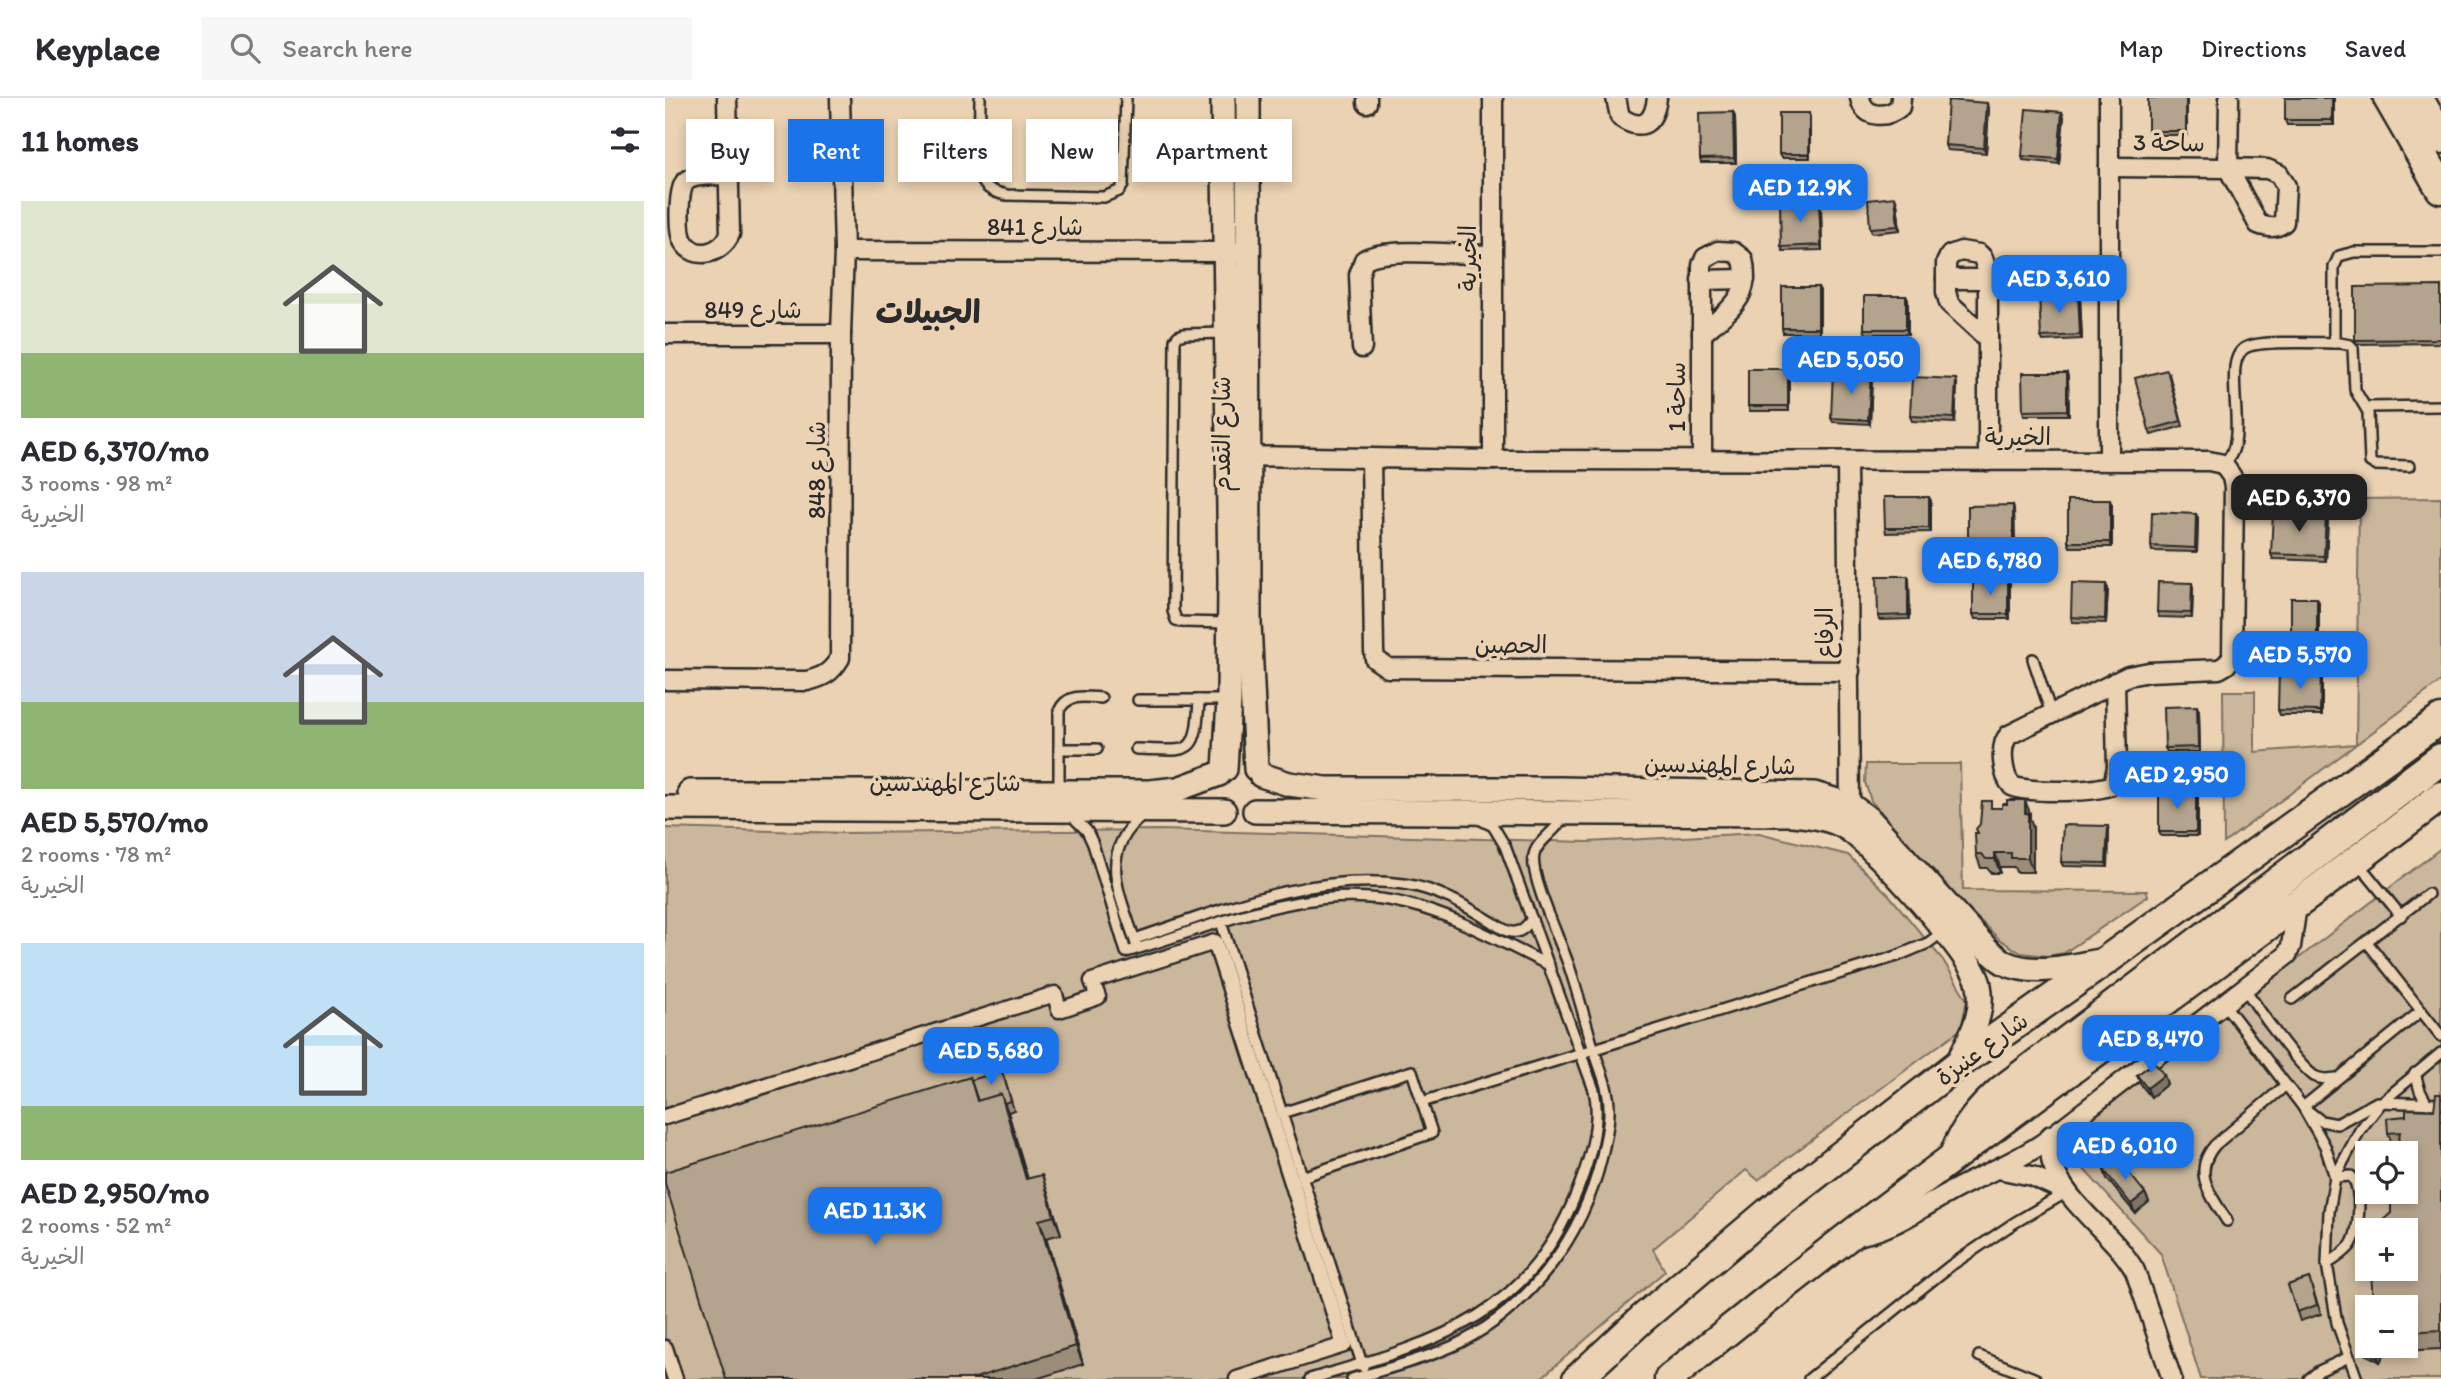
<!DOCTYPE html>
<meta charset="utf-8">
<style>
body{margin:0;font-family:Itim,"Playpen Sans Arabic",sans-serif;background:#f7f7f7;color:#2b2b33;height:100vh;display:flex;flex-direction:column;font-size:26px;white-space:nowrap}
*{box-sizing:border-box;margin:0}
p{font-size:23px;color:#7c7c81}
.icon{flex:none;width:38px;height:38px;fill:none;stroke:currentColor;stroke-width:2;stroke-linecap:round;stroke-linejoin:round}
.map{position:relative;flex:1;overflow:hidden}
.drawer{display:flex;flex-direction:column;background:#fff;width:665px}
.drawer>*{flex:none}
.banner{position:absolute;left:21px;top:21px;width:665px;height:63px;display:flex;gap:14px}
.buttons{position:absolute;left:1690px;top:1043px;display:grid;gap:14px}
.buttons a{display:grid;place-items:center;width:63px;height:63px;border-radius:0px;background:#fff;box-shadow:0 4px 10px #0003;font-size:35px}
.price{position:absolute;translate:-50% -60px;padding:0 16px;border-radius:14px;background:#1a73e8;color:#fff;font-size:23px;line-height:46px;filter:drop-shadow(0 2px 4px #0008)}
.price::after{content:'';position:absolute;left:50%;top:42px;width:21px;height:16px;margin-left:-10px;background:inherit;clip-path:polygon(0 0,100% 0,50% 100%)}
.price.current{background:#222;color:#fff}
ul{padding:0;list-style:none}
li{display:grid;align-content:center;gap:14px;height:371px;padding:0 21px}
li span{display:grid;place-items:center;height:217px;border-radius:0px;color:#555}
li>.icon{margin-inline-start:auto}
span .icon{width:126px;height:126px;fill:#fffc;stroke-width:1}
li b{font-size:30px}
h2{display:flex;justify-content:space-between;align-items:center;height:84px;padding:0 21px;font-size:30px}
.chip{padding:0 24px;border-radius:0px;background:#fff;box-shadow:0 4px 10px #0003;font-size:24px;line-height:63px}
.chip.current{background:#1a73e8;color:#fff}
header{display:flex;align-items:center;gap:42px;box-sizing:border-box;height:98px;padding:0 35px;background:#fff;border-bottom:2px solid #e1e1e2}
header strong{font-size:33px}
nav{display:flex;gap:38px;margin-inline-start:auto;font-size:24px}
.search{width:490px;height:63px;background:#f7f7f7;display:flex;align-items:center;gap:18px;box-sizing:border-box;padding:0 24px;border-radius:0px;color:#7c7c81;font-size:26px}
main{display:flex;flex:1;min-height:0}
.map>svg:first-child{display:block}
.green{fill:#cbb79c;stroke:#7b7164;stroke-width:2;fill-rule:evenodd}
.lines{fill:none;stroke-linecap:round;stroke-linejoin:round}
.service-casing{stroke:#2b2b2b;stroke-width:14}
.pedestrian-casing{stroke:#2b2b2b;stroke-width:19}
.minor-casing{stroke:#2b2b2b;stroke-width:23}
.tertiary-casing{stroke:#2b2b2b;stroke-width:28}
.primary-casing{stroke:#2b2b2b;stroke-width:33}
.trunk-casing{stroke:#2b2b2b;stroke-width:35}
.service{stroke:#ead2b2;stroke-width:9}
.pedestrian{stroke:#ead2b2;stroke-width:14}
.minor{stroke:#ead2b2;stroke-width:18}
.tertiary{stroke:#ead2b2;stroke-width:23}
.primary{stroke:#ead2b2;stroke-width:28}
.trunk{stroke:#ead2b2;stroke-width:30}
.wall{fill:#9c8d79;stroke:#2b2b2b;stroke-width:2}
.shaded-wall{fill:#7f7363;stroke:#2b2b2b;stroke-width:2}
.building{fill:#b5a48d;stroke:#2b2b2b;stroke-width:2}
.labels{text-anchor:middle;stroke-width:7;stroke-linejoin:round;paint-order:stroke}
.street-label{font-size:24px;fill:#2b2b2b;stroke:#ead2b2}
.district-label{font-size:32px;font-weight:bold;fill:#2b2b2b;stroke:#ead2b2}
</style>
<header>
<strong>Keyplace</strong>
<div class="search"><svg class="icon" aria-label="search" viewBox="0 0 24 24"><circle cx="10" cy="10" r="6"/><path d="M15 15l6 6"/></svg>Search here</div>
<nav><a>Map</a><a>Directions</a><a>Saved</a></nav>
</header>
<main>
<section class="drawer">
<h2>11 homes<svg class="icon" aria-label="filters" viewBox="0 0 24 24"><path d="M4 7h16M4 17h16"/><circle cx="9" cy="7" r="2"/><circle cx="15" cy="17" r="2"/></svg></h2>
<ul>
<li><span style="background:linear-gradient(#dfe7d0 70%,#8fb573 0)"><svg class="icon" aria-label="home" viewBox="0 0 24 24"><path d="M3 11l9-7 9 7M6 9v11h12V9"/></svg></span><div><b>AED 6,370/mo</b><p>3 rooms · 98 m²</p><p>الخيرية</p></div></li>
<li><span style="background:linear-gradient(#c9d6e8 60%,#8fb573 0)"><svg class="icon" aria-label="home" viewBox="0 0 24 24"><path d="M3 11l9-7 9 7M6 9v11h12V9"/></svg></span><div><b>AED 5,570/mo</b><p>2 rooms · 78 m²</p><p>الخيرية</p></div></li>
<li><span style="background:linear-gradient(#bfe0f5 75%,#8fb573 0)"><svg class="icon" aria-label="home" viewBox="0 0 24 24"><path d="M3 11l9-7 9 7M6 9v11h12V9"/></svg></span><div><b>AED 2,950/mo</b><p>2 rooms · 52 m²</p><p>الخيرية</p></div></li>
</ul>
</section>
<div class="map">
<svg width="1776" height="1281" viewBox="0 0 1776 1281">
<rect width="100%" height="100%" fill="#ead2b2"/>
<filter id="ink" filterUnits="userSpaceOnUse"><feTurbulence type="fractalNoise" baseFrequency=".0143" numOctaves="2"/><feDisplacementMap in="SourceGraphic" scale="14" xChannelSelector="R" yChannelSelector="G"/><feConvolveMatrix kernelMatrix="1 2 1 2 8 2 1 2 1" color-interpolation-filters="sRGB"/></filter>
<g filter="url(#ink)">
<g class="green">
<path d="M1776,400V583L1559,745L1558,593H1590V654L1691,646L1694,401Z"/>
<path d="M1201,666H1295L1298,792L1482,793L1483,798L1399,855L1382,858L1356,855L1334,841L1285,793L1206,703L1200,684Z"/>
<path d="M0,730L179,735L496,732L922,744L1094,735L1183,757L1224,797L1278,862L1302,902L1296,931L1093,1082L1081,1072L988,1151L1000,1173L875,1281H0Z"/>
<path d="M1776,750V1281H1536L1496,1156L1395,1045ZM1703,1055H1741V1094H1703ZM1703,1132H1741V1171H1703ZM1703,1209H1741V1248H1703Z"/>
</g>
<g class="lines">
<g class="service-casing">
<g id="service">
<path d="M315,0L314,73C317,89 326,94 342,97L439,99L454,93L458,87L461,0"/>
<path d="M560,235L519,236L513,238L510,242L508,513L511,522L516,524L565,525"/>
<path d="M1669,245V169L1674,158L1689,154H1776"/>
<path d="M1701,309L1776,308"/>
<path d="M1558,366C1589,345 1552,261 1582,249C1597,242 1655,245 1675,245L1685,247L1688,250L1690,292L1703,314L1705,364L1710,367L1744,368"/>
<path d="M1368,561L1386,615"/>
<path d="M473,602H562"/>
<path d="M394,651H432"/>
<path d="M471,651C525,652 531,661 534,602"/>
<path d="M394,693V613C402,595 420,599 436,600"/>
<path d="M405,716L422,733L428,746L461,854C551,828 647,782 742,806C792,818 837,845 884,867"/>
<path d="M1693,765L1736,818"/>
<path d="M556,824L698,1269"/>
<path d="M470,841C557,812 645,774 739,786C772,791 800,807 827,824C834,828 842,836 851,834C858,833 863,826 867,821"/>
<path d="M1702,844L1776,938"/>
<path d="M471,846C456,798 431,757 477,718"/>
<path d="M1580,891C1594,912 1630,964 1649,978C1656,982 1663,981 1671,980"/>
<path d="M1627,901L1763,796"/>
<path d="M1559,906L1638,1009L1660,1048L1670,1079"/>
<path d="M1756,913L1638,1009L1656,1023L1672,1026L1712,1004L1776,1006"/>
<path d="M1750,975L1755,993L1762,1006"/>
<path d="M757,1004L1232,858L1263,845L1279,833"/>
<path d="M617,1015L747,973L767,1035L637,1079"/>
<path d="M1562,1123C1546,1097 1526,1075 1550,1047L1621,987"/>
<path d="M1662,1166C1670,1161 1679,1155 1685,1148C1695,1136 1698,1089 1686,1078L1670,1079"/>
<path d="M1314,1258L1371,1281"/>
<path d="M645,1281C771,1244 865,1221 915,1086C926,1057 936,1022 929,992L840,748L828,728L816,722"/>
<path d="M687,1281C720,1271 757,1262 788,1248C864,1212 918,1139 937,1058C940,1042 945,1026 944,1010C944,989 934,969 928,949C920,922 913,895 904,868C896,844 864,777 869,757C872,742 893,733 900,716"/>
<path d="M1144,1281L1285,1168L1349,1125L1402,1094"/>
<path d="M1644,1281L1654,1273L1684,1259"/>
<path d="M1692,1281L1672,1225L1662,1166L1664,1114L1670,1079L1695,1032L1717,1004L1776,955"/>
</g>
</g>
<g class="pedestrian-casing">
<g id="pedestrian">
<path d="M0,1019L390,896L394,912L433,899L427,883L550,844L679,1247L572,1281"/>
<path d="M0,1250L10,1281"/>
</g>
</g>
<g class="minor-casing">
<g id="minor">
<path d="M62,0L65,136C57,155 30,164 18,143C13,133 13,94 20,84C29,75 51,78 62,77"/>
<path d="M702,0V5"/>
<path d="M951,0L955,19C978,35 989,24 992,0"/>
<path d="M1195,0C1199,20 1220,21 1235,9L1236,0"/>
<path d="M1444,0V363"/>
<path d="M1444,69L1563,70L1564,0"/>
<path d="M1563,70L1602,71L1614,76L1621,88L1619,124C1611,131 1603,130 1593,126Z"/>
<path d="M179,153L571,154"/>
<path d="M1053,153L1069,154L1078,161C1087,201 1063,212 1037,236V167L1040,160Z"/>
<path d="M1296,153L1314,156L1318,160L1323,175V241L1284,205L1281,194V165L1285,157Z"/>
<path d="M1281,181H1323"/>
<path d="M1036,182L1080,181"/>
<path d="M0,236H176"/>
<path d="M697,250L694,177L699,162C720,148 798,157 827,157"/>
<path d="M574,358L828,362L1544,363L1558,366L1567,379L1569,389L1567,559L1561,567L1554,571L1484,574L1463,578L1344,637C1334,647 1337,677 1347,688C1362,695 1435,695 1448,686L1452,670L1450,584"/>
<path d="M706,360L709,553L710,561L723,570L1185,573"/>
<path d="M828,362V0"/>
<path d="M1037,362V236"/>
<path d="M1182,363L1185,707"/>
<path d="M1323,363V241"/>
<path d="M0,582L142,583C158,579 166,575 175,560L176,236L179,153L175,0"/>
<path d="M1386,1037C1386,1046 1384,1056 1387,1065C1401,1108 1448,1134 1470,1173L1507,1281"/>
<path d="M1333,1071L1367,1078L1402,1094"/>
<path d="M1190,1138C1227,1133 1255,1110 1287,1093C1318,1076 1349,1065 1378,1045L1622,857L1626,848L1632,808"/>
</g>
</g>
<g class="tertiary-casing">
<g id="tertiary">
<path d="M558,0L565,481L564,602L560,671"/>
<path d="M583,0L584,525L591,671"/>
<path d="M596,677L624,686L661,691H896L1149,696L1185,707L1205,722L1322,851C1328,856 1334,862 1340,865C1370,879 1410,867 1440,862"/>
<path d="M25,694H485L513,691L554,676"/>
<path d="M0,710L559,713"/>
<path d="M590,713L1127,716C1146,718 1167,720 1183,731C1210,749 1309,858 1314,887C1320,917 1304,942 1291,968"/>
</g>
</g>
<g class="primary-casing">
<g id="primary">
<path d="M912,1281L977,1221L1107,1111L1291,968L1443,861L1776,621"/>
<path d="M1004,1281C1253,1075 1520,894 1776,698"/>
</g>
</g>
<g class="trunk-casing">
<g id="trunk">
<path d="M1724,0L1776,90"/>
<path d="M1752,0L1776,40"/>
<path d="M1291,1055C1301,1029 1316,1012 1337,993L1776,661"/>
</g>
</g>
<use href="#service" class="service"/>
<use href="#pedestrian" class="pedestrian"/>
<use href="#minor" class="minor"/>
<use href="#tertiary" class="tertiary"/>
<use href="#primary" class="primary"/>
<use href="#trunk" class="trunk"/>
</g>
<g class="wall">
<path d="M1522,0V37H1485L1483,33Z"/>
<path d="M1669,0V27H1622L1620,22Z"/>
<path d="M1324,10L1321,55L1282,52L1280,47Z"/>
<path d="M1068,14L1070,19L1071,65H1036L1035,61Z"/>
<path d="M1397,14L1399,19L1394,66L1358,62L1357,58Z"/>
<path d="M1145,20V60H1116L1114,56Z"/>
<path d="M1230,99L1232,104L1235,132L1207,135L1205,130Z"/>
<path d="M1154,104L1156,109L1157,152L1118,153L1116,149Z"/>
<path d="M1776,188V245L1692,246L1690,242Z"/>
<path d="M1153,189L1155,193V235H1118L1117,230Z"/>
<path d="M1241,198L1243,202V236H1201L1199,231Z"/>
<path d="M1415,199L1417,241L1378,243L1376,239Z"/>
<path d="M1124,275V313H1085L1083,308Z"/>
<path d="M1206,275L1207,280L1205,326L1168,324L1166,320Z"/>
<path d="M1402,275L1403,280L1404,317H1359L1358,313Z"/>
<path d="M1504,276L1518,328L1486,337L1484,332Z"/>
<path d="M1292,286L1290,325L1247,323L1245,318Z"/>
<path d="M1266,403V434L1221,435L1220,430Z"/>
<path d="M1348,407L1349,412L1350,449L1305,450L1303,445Z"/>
<path d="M1447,407V449H1405L1403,444Z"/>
<path d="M1661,415L1663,420L1661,463L1608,461L1606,456Z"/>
<path d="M1533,420L1532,454L1487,453L1486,448Z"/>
<path d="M1244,482L1245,521L1214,522L1213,518Z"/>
<path d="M1345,486V521H1310L1308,516Z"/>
<path d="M1528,490L1527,520L1494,519L1492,514Z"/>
<path d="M1443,491L1441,525L1407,524L1406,519Z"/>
<path d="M1654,505V547H1628L1626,543Z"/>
<path d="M1657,578V617H1615L1613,612Z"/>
<path d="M1534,613L1535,654H1502L1500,650Z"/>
<path d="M1531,692L1533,697V738H1496L1494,734Z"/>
<path d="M1329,710L1365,715V721L1368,729V774H1351L1349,769H1335V775H1326L1322,770H1316L1311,756L1313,735Z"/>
<path d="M1444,733L1443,769L1398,768L1396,764Z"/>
<path d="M1472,977H1499L1502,986L1486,999L1476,987Z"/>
<path d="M340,982L349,1012L343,1014L363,1081L383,1095L396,1136L381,1140L418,1266L371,1281H61L308,987Z"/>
<path d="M1776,996V1251L1733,1253L1727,1248H1741V1209L1707,1181L1703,1171H1741L1726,1115L1729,1051L1723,1035L1741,1018L1769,1012Z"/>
<path d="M1439,1072L1480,1095L1484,1104L1470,1115L1442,1081Z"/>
<path d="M1644,1180L1656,1216L1635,1223L1623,1187Z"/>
<path d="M1700,1252H1722L1715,1264L1702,1257Z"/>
</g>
<g class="shaded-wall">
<path d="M1521,0H1522V37L1521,33Z"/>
<path d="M1667,0H1669V27L1667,22Z"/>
<path d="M1322,5L1324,10L1321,55L1319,50Z"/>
<path d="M1068,14L1070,19L1071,65L1069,60Z"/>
<path d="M1397,14L1399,19L1394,66L1393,61Z"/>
<path d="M1144,15L1145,20V60L1144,56Z"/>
<path d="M1230,99L1232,104L1235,132L1233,128Z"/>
<path d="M1154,104L1156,109L1157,152L1156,147Z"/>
<path d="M1153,189L1155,193V235L1153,230Z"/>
<path d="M1413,195L1415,199L1417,241L1415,237Z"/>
<path d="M1241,198L1243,202V236L1241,231Z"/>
<path d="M1123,271L1124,275V313L1123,308Z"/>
<path d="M1206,275L1207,280L1205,326L1203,322Z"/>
<path d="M1402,275L1403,280L1404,317L1402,312Z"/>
<path d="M1291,281L1292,286L1290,325L1289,320Z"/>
<path d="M1264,399L1266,403V434L1264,430Z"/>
<path d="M1445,402L1447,407V449L1445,444Z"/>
<path d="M1348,407L1349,412L1350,449L1348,444Z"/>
<path d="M1661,415L1663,420L1661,463L1659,458Z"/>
<path d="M1531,416L1533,420L1532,454L1530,450Z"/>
<path d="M1243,478L1244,482L1245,521L1243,517Z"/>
<path d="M1343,482L1345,486V521L1343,516Z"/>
<path d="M1527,485L1528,490L1527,520L1526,515Z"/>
<path d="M1441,486L1443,491L1441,525L1440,521Z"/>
<path d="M1652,500L1654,505V547L1652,543Z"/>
<path d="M1656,573L1657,578V617L1655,613Z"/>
<path d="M1532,608L1534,613L1535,654L1533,649Z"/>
<path d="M1531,692L1533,697V738L1531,734Z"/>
<path d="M1360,702L1365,715V721L1368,729V774L1363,760Z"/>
<path d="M1443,728L1444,733L1443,769L1441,765Z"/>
<path d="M1330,755L1335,769V775L1330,761Z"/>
<path d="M1499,977L1502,986L1486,999L1482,990Z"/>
<path d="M336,996L343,1014L368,1100L361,1081Z"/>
<path d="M377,1077L383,1095L396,1136L389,1118Z"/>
<path d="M1480,1095L1484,1104L1470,1115L1466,1106Z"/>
<path d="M374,1122L381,1140L418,1266L411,1248Z"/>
<path d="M1720,1248L1722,1252L1715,1264L1713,1260Z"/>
</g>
<g class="building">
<rect x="1483" y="0" width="38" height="33"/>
<rect x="1620" y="0" width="47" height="22"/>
<path d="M1283,2L1322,5L1319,50L1280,47Z"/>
<path d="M1361,11L1397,14L1393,61L1357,58Z"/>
<path d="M1068,14L1069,60L1035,61L1034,15Z"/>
<rect x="1114" y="15" width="30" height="41"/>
<path d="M1230,99L1233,128L1205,130L1203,102Z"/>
<path d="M1154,104L1156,147L1116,149L1115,105Z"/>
<path d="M1776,188V241L1690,242V189Z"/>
<rect x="1117" y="189" width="36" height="41"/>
<path d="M1413,195L1415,237L1376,239L1374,196Z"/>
<rect x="1199" y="198" width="42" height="33"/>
<rect x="1083" y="271" width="40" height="37"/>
<path d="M1502,272L1516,323L1484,332L1470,280Z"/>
<path d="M1168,274L1206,275L1203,322L1166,320Z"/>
<path d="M1357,275H1402V312L1358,313Z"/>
<path d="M1247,279L1291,281L1289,320L1245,318Z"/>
<path d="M1219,399H1264V430H1220Z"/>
<rect x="1403" y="402" width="42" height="42"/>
<path d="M1348,407V444L1303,445V408Z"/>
<path d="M1608,413L1661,415L1659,458L1606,456Z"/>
<path d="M1487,414L1531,416L1530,450L1486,448Z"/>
<path d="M1212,478H1243V517L1213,518Z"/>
<rect x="1308" y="482" width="35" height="34"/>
<path d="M1493,484L1527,485L1526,515L1492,514Z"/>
<path d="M1407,485L1441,486L1440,521L1406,519Z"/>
<rect x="1626" y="500" width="26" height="43"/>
<path d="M1614,573H1656L1655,613L1613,612Z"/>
<path d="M1532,608L1533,649L1500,650L1499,609Z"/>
<rect x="1494" y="692" width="37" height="42"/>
<path d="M1342,702H1360V715H1363V760H1346V755H1330V761H1321L1317,756H1311L1310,735H1313L1311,731L1315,726L1317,703H1326V710H1337V706H1342Z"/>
<path d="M1398,727L1443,728L1441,765L1396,764Z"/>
<path d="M1489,964L1499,977L1482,990L1472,977Z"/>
<path d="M337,973L346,1003L339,1005L336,996L313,1003L306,982Z"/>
<path d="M305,979L312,1003L336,996L361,1081L377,1077L389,1118L374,1122L411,1248L307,1281H61L0,1085V1074Z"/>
<path d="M1771,996H1776V1232L1741,1234V1209H1708L1706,1171H1741V1132H1707L1726,1115V1094H1741V1055H1726V1053L1733,1048L1735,1034L1723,1035L1722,1020L1741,1018V1011L1769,1012Z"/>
<path d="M1453,1061L1480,1095L1466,1106L1439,1072Z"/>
<path d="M1703,1136V1167L1701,1165V1138Z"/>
<path d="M1644,1180L1652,1207L1632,1214L1623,1187Z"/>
<path d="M1703,1247V1248H1720L1713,1260L1700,1252Z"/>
</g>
</g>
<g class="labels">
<g class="street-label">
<text transform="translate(1504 45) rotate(1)" y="8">ساحة 3</text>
<text x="370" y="137">شارع 841</text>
<text transform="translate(803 160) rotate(-90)" y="8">الخيرية</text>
<text x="88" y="220">شارع 849</text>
<text transform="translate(1012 299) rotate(-90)" y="8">ساحة 1</text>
<text transform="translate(557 336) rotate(-90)" y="8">شارع التقدم</text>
<text x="1353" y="347">الخيرية</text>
<text transform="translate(152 372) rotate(-90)" y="8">شارع 848</text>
<text transform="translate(1160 535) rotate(-91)" y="8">الرفاع</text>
<text x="846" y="555">الحصين</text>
<text transform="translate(1055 667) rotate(1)" y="8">شارع المهندسين</text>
<text x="280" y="693">شارع المهندسين</text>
<text transform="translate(1317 951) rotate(-36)" y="8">شارع عنيزة</text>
</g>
<g class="district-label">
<text x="263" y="225">الجبيلات</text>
</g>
</g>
</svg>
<div class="buttons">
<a><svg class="icon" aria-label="locate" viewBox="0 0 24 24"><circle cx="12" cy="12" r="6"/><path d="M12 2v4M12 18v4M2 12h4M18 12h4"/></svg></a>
<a>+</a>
<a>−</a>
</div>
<b class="price" style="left:1135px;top:126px">AED 12.9K</b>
<b class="price" style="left:1394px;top:217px">AED 3,610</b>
<b class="price" style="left:1186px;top:298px">AED 5,050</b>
<b class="price current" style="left:1634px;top:436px">AED 6,370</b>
<b class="price" style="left:1325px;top:499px">AED 6,780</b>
<b class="price" style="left:1635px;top:593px">AED 5,570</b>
<b class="price" style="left:1512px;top:713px">AED 2,950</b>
<b class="price" style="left:1486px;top:977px">AED 8,470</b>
<b class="price" style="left:326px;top:989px">AED 5,680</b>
<b class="price" style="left:1460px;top:1084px">AED 6,010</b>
<b class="price" style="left:210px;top:1149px">AED 11.3K</b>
<div class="banner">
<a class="chip">Buy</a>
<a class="chip current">Rent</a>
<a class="chip">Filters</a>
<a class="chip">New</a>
<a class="chip">Apartment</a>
</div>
</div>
</main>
